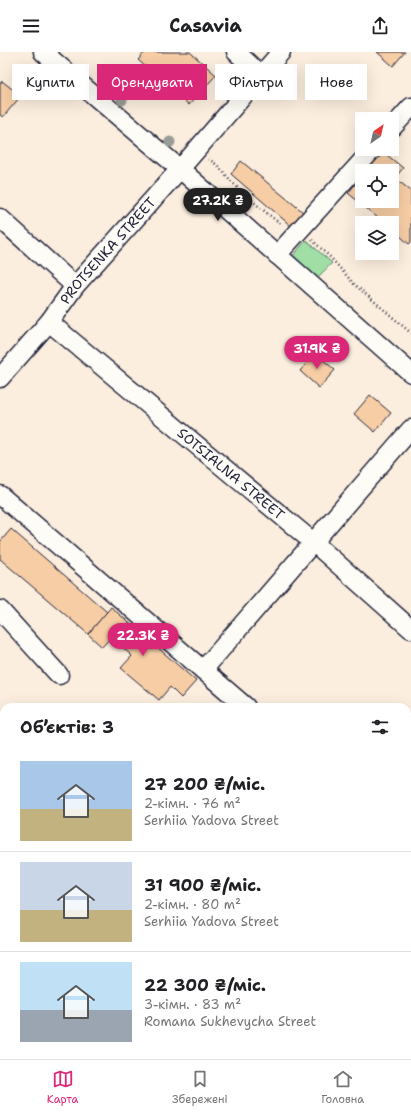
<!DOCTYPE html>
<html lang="uk">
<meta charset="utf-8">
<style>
body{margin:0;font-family:"Shantell Sans",sans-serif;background:#f6f6f6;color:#202124;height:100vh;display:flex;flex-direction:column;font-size:15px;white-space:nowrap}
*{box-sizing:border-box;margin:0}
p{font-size:13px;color:#757577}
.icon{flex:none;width:22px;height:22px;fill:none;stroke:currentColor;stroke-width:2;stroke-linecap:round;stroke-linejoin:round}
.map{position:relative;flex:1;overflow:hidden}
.side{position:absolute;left:0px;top:651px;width:411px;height:356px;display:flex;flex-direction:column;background:#fff;border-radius:12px 12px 0 0;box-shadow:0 4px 16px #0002}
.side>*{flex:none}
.hud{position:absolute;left:12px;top:12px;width:387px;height:36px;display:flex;gap:8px}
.needle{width:26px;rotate:34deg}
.fabs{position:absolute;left:355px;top:60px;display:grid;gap:8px}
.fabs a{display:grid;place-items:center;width:44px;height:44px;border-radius:0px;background:#fff;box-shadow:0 4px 16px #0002;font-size:20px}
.price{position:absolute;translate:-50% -34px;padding:0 9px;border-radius:14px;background:#db2777;color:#fff;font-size:13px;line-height:26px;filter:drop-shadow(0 1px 2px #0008)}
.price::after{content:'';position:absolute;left:50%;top:24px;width:12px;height:9px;margin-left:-6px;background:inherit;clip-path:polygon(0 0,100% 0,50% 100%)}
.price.selected{background:#222;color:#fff}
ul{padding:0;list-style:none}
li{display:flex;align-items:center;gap:12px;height:100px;padding:0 20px}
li+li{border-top:1px solid #e0e0e0}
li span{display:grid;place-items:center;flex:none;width:112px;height:80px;border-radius:0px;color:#555}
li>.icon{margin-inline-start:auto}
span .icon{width:48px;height:48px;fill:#fffc;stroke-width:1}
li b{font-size:17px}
h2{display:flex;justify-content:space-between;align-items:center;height:48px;padding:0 20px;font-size:17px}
.tag{padding:0 14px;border-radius:0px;background:#fff;box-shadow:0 4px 16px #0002;font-size:14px;line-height:36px}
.tag.selected{background:#db2777;color:#fff}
header{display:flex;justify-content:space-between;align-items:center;height:52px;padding:0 20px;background:#fff;font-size:18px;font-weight:700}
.tabs{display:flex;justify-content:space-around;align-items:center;height:56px;border-top:1px solid #e0e0e0;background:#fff;font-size:11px;color:#757577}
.tabs a{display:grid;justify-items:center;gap:2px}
.tabs .selected{color:#db2777}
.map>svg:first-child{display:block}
.green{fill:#a0dea5;stroke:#618070}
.building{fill:#f6cda5;stroke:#22223b}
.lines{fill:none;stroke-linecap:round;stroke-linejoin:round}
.minor-casing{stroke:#22223b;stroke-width:21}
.path{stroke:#22223b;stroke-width:2.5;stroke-dasharray:1 3;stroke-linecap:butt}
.minor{stroke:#fdfcf7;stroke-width:18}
.tree{fill:#999d96}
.labels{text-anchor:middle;stroke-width:3;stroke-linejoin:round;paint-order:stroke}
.street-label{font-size:14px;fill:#22223b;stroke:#fdfcf7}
</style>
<header><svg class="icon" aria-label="menu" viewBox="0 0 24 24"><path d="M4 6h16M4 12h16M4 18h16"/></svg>Casavia<svg class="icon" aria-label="share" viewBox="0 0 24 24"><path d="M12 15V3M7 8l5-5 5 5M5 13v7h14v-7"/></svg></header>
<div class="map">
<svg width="411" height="1007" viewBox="0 0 411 1007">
<rect width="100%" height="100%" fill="#fbeede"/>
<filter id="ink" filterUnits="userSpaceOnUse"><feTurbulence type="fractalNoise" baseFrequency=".025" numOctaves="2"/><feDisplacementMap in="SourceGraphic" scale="8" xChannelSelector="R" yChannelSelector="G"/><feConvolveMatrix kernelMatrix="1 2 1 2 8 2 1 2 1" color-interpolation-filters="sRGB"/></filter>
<g filter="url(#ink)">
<path class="green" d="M306,188L332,211L317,226L293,204Z"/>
<g class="building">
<path d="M145,0H190L216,23L189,53L138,8Z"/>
<path d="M377,0H405L393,14Z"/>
<path d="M2,29L21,44L3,65L0,63V32Z"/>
<path d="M382,99L403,116L395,126L411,139V190L409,192L392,177V171H384L348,141L362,124V149H392V119H366Z"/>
<path d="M241,109L303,160L291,174L231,122Z"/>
<path d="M315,301L335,318L319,336L300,319Z"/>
<path d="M370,343L391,361L375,380L354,362Z"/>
<path d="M11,477L107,560L88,582L0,507V490Z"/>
<path d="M111,555L196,629L181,646L170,635L159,648L121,616L132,604L111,585L102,595L88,582Z"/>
<path d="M0,679L4,682V807L0,812Z"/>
<path d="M407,887L411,890V922L407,927Z"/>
<path d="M0,936L4,939V982L0,979Z"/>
<path d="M30,1003H60L56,1007H35Z"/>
<path d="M211,1003H253L250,1007H207Z"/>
<path d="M307,1003H341L338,1007H304Z"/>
</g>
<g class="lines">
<g class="minor-casing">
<g id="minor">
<path d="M43,0L180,117L411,321"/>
<path d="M236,0L261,23"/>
<path d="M392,76L411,55"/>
<path d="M0,166L75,234"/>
<path d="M277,203L373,97"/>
<path id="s1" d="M49,270L313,490L411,577"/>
<path id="s2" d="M0,326L49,270L75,234L180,117L281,0"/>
<path d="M0,443L246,655"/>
<path d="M0,558L59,623"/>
<path d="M203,618L411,377"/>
<path d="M407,792L411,795"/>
<path d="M407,867L411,862"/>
<path d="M126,1003L132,1007"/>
<path d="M89,1007L93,1003"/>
<path d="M186,1007L189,1003"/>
<path d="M288,1007L292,1003"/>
</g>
</g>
<g class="path">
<path d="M208,107C218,112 224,121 231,129C247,145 264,159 282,173"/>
<path d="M312,188L331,206L354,232L411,281"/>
</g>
<use href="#minor" class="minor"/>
</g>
<g class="tree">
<circle cx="226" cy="41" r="5.5"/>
<circle cx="122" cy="48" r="5.5"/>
<circle cx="170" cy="90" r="5.5"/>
</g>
</g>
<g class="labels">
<g class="street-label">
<text dy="5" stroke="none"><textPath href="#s2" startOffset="167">PROTSENKA STREET</textPath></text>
<text dy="5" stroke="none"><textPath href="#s1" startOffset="237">SOTSIALNA STREET</textPath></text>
</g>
</g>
</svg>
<div class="fabs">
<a><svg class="needle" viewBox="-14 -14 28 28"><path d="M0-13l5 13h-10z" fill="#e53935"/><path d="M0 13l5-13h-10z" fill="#757577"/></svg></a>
<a><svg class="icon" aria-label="locate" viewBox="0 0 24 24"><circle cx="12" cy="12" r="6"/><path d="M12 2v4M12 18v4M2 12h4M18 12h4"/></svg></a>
<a><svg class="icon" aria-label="layers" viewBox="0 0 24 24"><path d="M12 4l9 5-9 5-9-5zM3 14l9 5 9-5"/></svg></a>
</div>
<b class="price selected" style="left:218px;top:170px">27.2K ₴</b>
<b class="price" style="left:317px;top:318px">31.9K ₴</b>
<b class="price" style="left:143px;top:605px">22.3K ₴</b>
<div class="hud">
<a class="tag">Купити</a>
<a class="tag selected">Орендувати</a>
<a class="tag">Фільтри</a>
<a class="tag">Нове</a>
</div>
<section class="side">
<h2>Об’єктів: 3<svg class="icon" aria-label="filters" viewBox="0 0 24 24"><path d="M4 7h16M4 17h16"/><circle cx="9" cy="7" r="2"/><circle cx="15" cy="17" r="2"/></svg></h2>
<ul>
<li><span style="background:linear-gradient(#a9c7e8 60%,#c2b280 0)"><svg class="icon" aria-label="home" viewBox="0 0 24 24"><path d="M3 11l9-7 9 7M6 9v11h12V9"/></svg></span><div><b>27 200 ₴/міс.</b><p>2-кімн. · 76 m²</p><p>Serhiia Yadova Street</p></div></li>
<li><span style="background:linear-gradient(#c9d6e8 60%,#c2b280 0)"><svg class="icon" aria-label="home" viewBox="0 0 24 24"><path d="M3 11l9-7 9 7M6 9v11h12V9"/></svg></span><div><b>31 900 ₴/міс.</b><p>2-кімн. · 80 m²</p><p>Serhiia Yadova Street</p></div></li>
<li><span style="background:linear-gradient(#bfe0f5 60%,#9aa5b1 0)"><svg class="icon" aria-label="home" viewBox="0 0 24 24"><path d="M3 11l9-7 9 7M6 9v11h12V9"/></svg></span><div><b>22 300 ₴/міс.</b><p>3-кімн. · 83 m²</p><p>Romana Sukhevycha Street</p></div></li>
</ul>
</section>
</div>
<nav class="tabs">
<a class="selected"><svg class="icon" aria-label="map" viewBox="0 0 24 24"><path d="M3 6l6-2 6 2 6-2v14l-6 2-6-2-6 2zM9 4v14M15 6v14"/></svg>Карта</a>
<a><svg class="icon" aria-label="saved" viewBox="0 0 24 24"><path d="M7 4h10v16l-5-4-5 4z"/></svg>Збережені</a>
<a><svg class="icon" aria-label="home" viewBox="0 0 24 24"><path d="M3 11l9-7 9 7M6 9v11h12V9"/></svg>Головна</a>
</nav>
